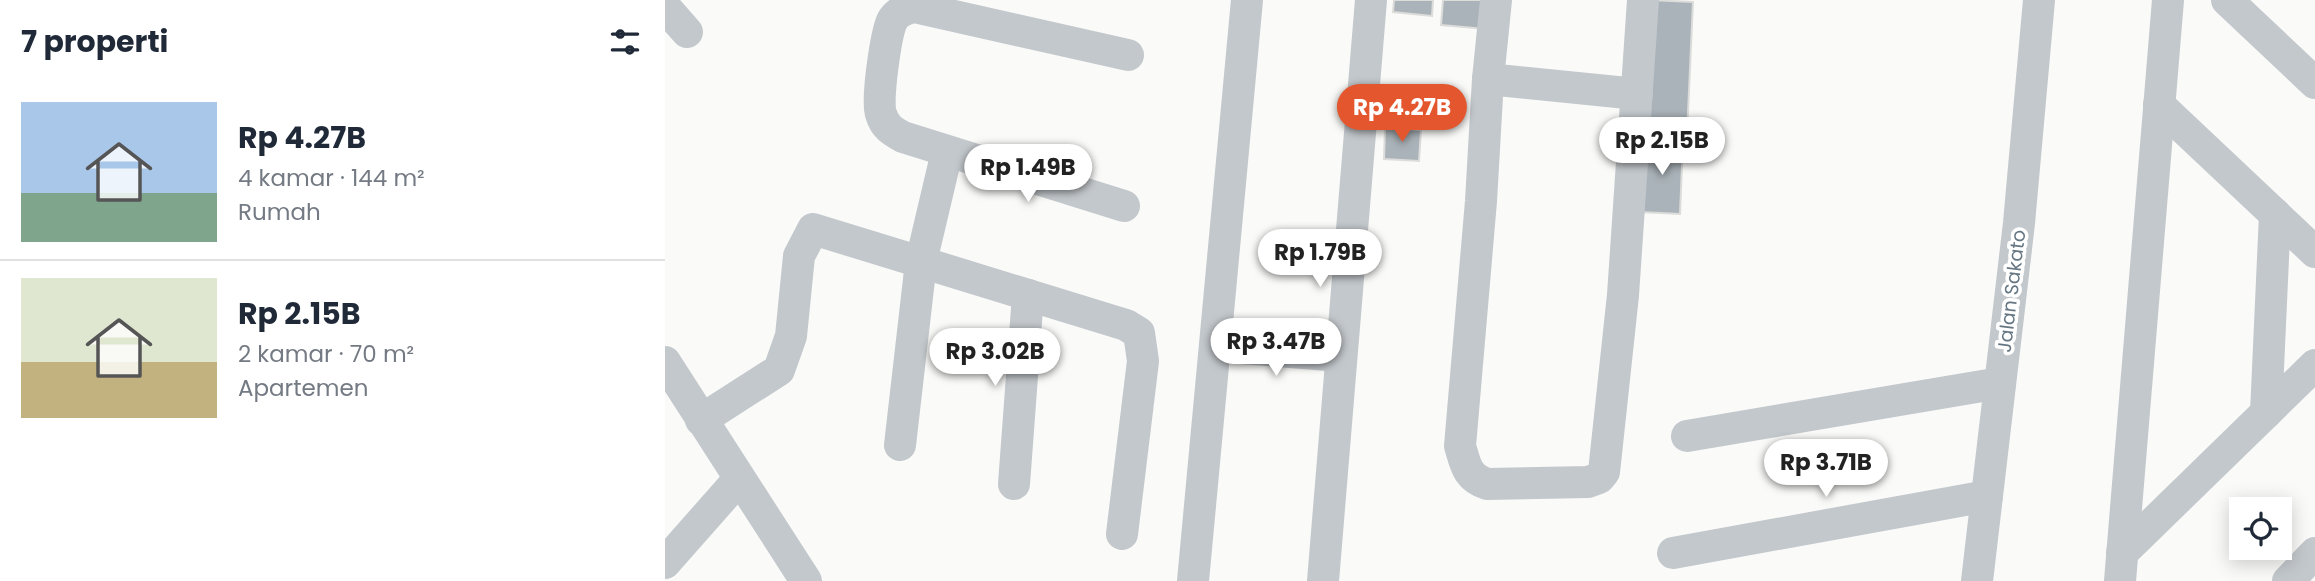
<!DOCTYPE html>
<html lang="id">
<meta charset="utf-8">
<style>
body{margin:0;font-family:Poppins,sans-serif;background:#f2f2f3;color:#1f2937;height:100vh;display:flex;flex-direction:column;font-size:26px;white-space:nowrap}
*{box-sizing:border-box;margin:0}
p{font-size:23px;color:#747a83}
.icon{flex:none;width:38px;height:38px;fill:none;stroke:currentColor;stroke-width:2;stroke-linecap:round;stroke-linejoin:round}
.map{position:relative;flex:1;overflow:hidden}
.details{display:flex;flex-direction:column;background:#fff;width:665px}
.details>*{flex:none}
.controls{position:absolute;left:1564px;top:497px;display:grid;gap:14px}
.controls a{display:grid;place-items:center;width:63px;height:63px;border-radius:0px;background:#fff;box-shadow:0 4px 18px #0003;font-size:35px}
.price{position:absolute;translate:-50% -60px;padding:0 16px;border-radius:24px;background:#fff;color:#222;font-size:23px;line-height:46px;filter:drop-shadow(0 2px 4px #0008)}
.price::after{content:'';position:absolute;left:50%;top:42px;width:21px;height:16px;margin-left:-10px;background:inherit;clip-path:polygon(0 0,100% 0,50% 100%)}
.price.selected{background:#e4572e;color:#fff}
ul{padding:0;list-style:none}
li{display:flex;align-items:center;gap:21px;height:175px;padding:0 21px}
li+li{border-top:2px solid #e0e1e3}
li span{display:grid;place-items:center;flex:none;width:196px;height:140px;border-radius:0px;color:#555}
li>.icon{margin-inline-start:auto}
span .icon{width:84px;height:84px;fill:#fffc;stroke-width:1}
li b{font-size:30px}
h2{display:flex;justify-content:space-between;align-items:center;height:84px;padding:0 21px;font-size:30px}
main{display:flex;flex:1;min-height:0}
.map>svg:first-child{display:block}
.building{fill:#aab3b9;stroke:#dcdcda;stroke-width:2}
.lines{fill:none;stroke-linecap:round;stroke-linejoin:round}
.minor{stroke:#c3c8cc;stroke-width:32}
.labels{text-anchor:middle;stroke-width:7;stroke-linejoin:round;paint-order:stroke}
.street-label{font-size:19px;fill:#657683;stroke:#fff}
</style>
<main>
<section class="details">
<h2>7 properti<svg class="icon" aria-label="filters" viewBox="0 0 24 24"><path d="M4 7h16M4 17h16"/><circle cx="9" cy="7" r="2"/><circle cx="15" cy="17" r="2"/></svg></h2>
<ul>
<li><span style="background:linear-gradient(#a9c7e8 65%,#7fa58c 0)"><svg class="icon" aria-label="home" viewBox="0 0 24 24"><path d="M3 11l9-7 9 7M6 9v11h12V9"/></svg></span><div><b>Rp 4.27B</b><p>4 kamar · 144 m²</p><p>Rumah</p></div></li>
<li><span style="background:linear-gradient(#dfe7d0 60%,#c2b280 0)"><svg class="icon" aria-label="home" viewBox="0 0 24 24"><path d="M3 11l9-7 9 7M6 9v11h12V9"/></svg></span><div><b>Rp 2.15B</b><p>2 kamar · 70 m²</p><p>Apartemen</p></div></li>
</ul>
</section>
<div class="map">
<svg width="1650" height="581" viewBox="0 0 1650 581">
<rect width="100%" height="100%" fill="#fafaf8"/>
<g class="building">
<path d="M729,0H768L767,16L728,12Z"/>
<path d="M778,0H823L821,29L776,25Z"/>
<path d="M985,0L1028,2L1022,135L979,133Z"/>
<path d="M720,128L756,130L754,161L719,159Z"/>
<path d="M978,141L1018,142L1015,214L975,212Z"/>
</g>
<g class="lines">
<g class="minor">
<path d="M831,0L823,79L972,94"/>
<path d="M1562,0L1650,83"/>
<path d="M0,7L22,32"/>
<path d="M823,79L816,201L795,446C801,466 802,477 822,484L923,482L934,478L939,472L958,295L978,0"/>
<path d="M1494,105L1650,252"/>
<path d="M459,206L238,137C227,131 220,127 216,114C211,102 221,34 227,21C231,13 240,9 249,7L463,55"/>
<path d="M550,346L676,356"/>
<path d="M0,362L141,581"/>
<path d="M1601,413L1610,214"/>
<path d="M36,420L114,370L126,336L134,256L148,229L461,325L474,333L478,361L457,534"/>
<path d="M1022,436L1335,383"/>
<path d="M235,445L256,262L282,152"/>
<path d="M349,484L363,295"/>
<path d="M1008,553L1322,496"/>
<path d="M1457,553L1650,365"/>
<path d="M0,563L74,479"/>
<path d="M528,581L582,0"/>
<path d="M658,581L706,0"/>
<path d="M1312,581L1354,223L1374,0"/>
<path d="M1455,581L1503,0"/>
<path d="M1623,581L1650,553"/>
</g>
</g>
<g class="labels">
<g class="street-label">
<text transform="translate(1346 291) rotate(-83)" y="7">Jalan Sakato</text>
</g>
</g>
</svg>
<div class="controls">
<a><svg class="icon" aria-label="locate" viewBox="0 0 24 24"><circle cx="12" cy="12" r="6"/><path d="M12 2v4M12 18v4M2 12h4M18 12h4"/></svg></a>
</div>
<b class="price selected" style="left:737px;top:144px">Rp 4.27B</b>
<b class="price" style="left:997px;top:177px">Rp 2.15B</b>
<b class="price" style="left:363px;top:204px">Rp 1.49B</b>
<b class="price" style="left:655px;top:289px">Rp 1.79B</b>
<b class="price" style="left:611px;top:378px">Rp 3.47B</b>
<b class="price" style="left:330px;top:388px">Rp 3.02B</b>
<b class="price" style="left:1161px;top:499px">Rp 3.71B</b>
</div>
</main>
